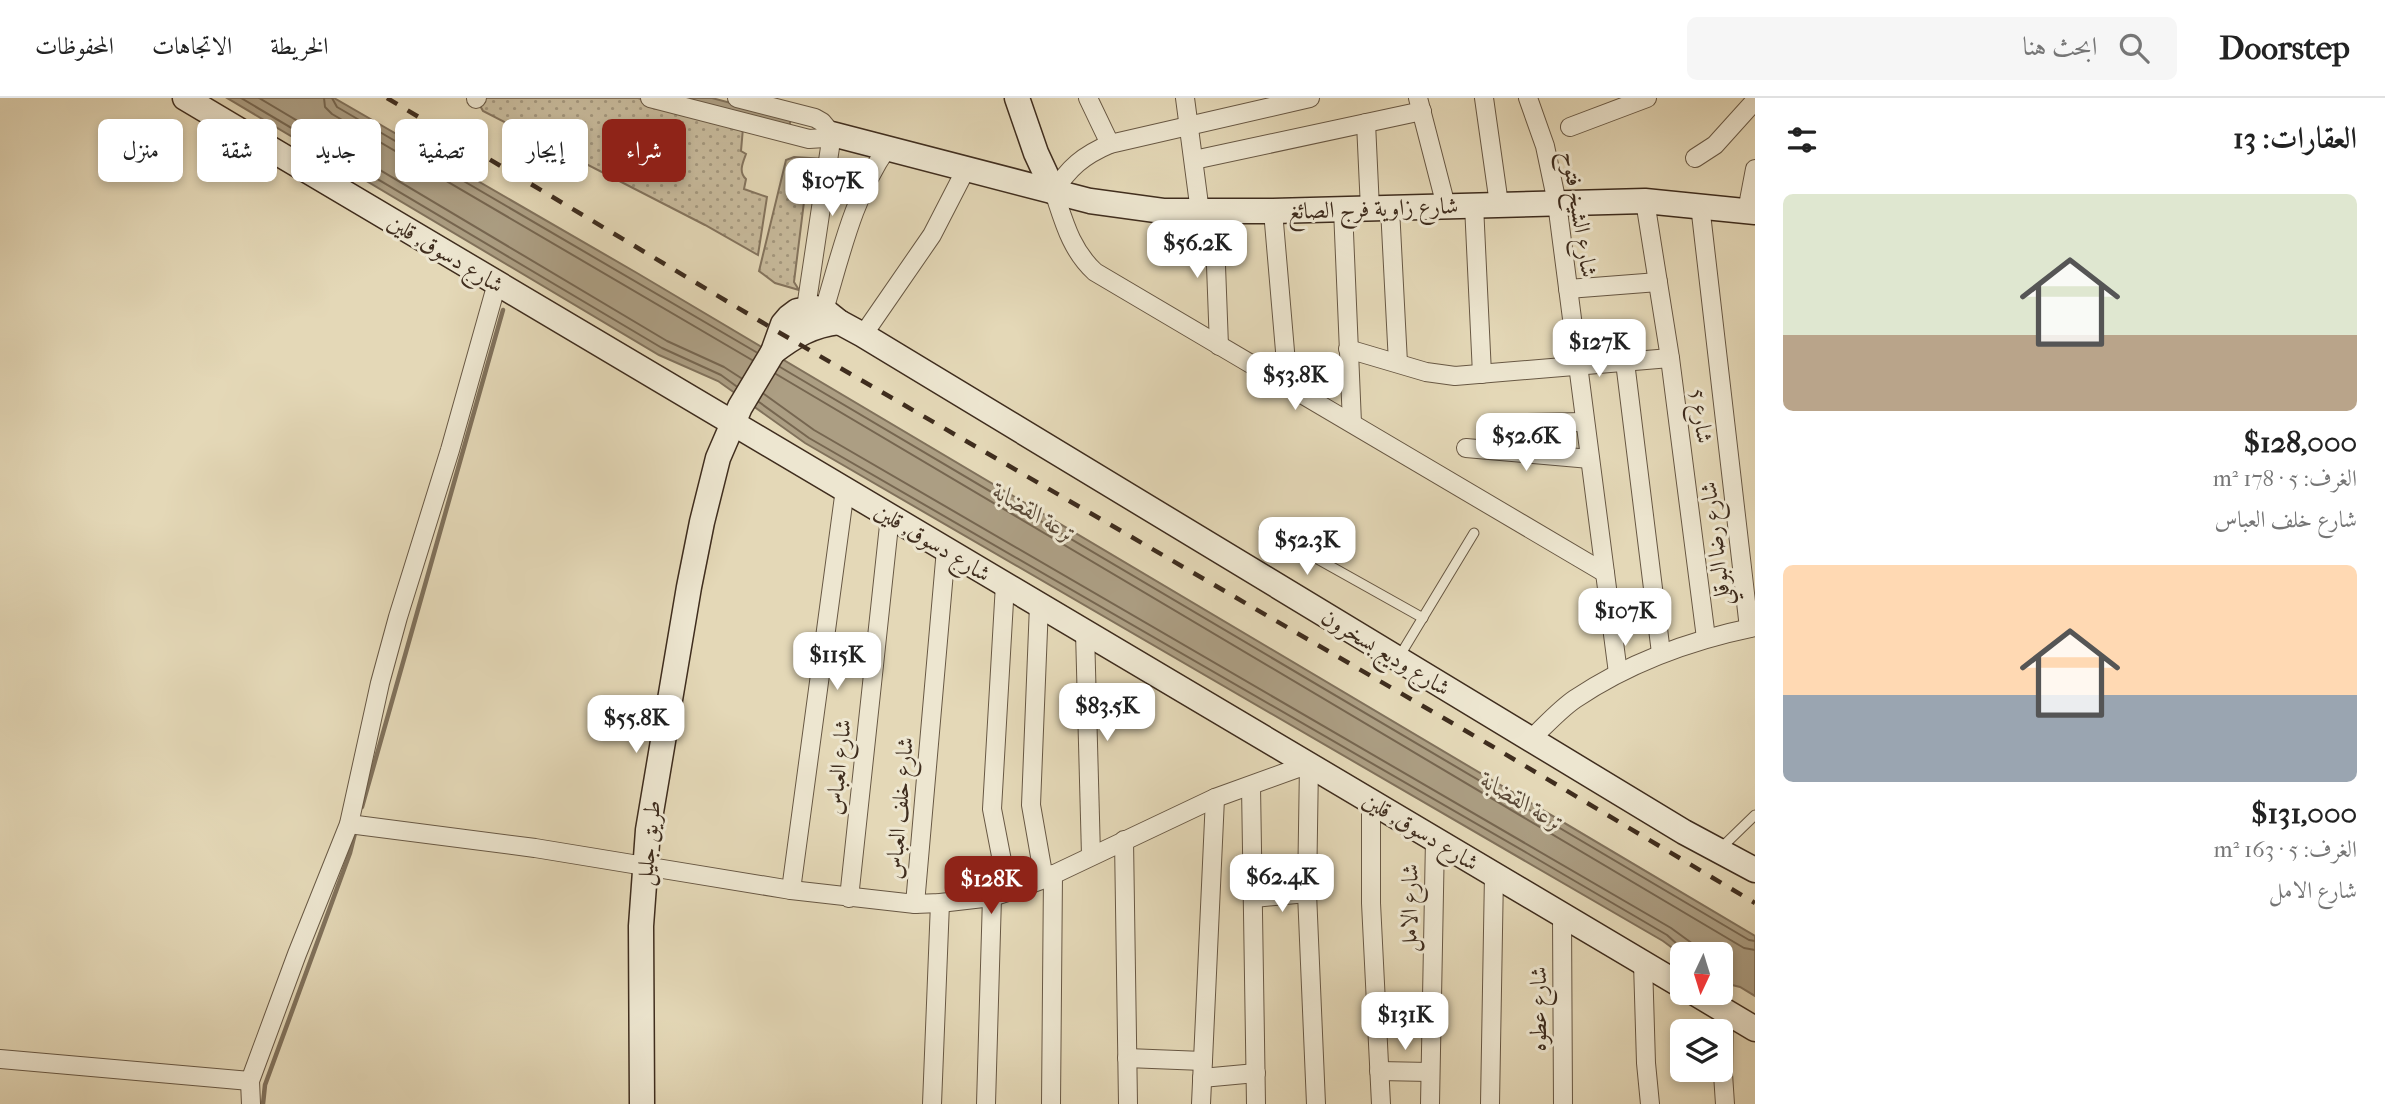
<!DOCTYPE html>
<html lang="ar">
<meta charset="utf-8">
<style>
body{margin:0;font-family:"IM FELL French Canon",Amiri,serif;background:#f6f6f6;color:#222;direction:rtl;height:100vh;display:flex;flex-direction:column;font-size:26px;white-space:nowrap}
*{box-sizing:border-box;margin:0}
p{font-size:23px;color:#767676}
.icon{flex:none;width:38px;height:38px;fill:none;stroke:currentColor;stroke-width:2;stroke-linecap:round;stroke-linejoin:round}
.map{position:relative;flex:1;overflow:hidden;direction:ltr}
.details{display:flex;flex-direction:column;background:#fff;width:630px}
.details>*{flex:none}
.top-card{position:absolute;left:21px;top:21px;width:665px;height:63px;direction:rtl;display:flex;gap:14px}
.needle{width:46px;rotate:184deg}
.tools{position:absolute;left:1670px;top:844px;display:grid;gap:14px}
.tools a{display:grid;place-items:center;width:63px;height:63px;border-radius:10px;background:#fff;box-shadow:0 4px 10px #0003;font-size:35px}
.price{position:absolute;translate:-50% -60px;padding:0 16px;border-radius:14px;background:#fff;color:#222;font-size:23px;line-height:46px;filter:drop-shadow(0 2px 4px #0008)}
.price::after{content:'';position:absolute;left:50%;top:42px;width:21px;height:16px;margin-left:-10px;background:inherit;clip-path:polygon(0 0,100% 0,50% 100%)}
.price.active{background:#8f2418;color:#fff}
ul{padding:0;list-style:none}
li{display:grid;align-content:center;gap:14px;height:371px;padding:0 28px}
li span{display:grid;place-items:center;height:217px;border-radius:10px;color:#555}
li>.icon{margin-inline-start:auto}
span .icon{width:126px;height:126px;fill:#fffc;stroke-width:1}
li b{font-size:30px}
h2{display:flex;justify-content:space-between;align-items:center;height:84px;padding:0 28px;font-size:30px}
.tag{padding:0 24px;border-radius:10px;background:#fff;box-shadow:0 4px 10px #0003;font-size:24px;line-height:63px}
.tag.active{background:#8f2418;color:#fff}
header{display:flex;align-items:center;gap:42px;box-sizing:border-box;height:98px;padding:0 35px;background:#fff;border-bottom:2px solid #e0e0e0}
header strong{font-size:33px}
nav{display:flex;gap:38px;margin-inline-start:auto;font-size:24px}
.search{width:490px;height:63px;background:#f6f6f6;display:flex;align-items:center;gap:18px;box-sizing:border-box;padding:0 24px;border-radius:10px;color:#767676;font-size:26px}
main{display:flex;flex:1;min-height:0}
.map>svg:first-child{display:block}
.grass{fill:url(#grass-dots);stroke:#84745e;stroke-width:2}
.water{fill:#ac9e83;stroke:#80715b;stroke-width:2}
.lines{fill:none;stroke-linecap:round;stroke-linejoin:round}
.shore{stroke:#766650;stroke-width:2}
.stream{stroke:#80715b;stroke-width:4.5}
.lane-casing{stroke:#685844;stroke-width:11}
.street-casing{stroke:#685844;stroke-width:20}
.secondary-casing{stroke:#3f2d1e;stroke-width:27}
.lane{stroke:#ede6d0;stroke-width:9}
.street{stroke:#ede6d0;stroke-width:18}
.secondary{stroke:#ede6d0;stroke-width:24}
.rail{stroke:#3f2d1e;stroke-width:4.5;stroke-dasharray:12 12;stroke-linecap:butt}
.labels{text-anchor:middle;stroke-width:6;stroke-linejoin:round;paint-order:stroke}
.street-label{font-size:23px;fill:#3f2d1e;stroke:#ede6d0}
.water-label{font-size:24px;font-style:italic;fill:#5a4937;stroke:#ede6d0}
</style>
<header>
<strong>Doorstep</strong>
<div class="search"><svg class="icon" aria-label="search" viewBox="0 0 24 24"><circle cx="10" cy="10" r="6"/><path d="M15 15l6 6"/></svg>ابحث هنا</div>
<nav><a>الخريطة</a><a>الاتجاهات</a><a>المحفوظات</a></nav>
</header>
<main>
<section class="details">
<h2>العقارات: 13<svg class="icon" aria-label="filters" viewBox="0 0 24 24"><path d="M4 7h16M4 17h16"/><circle cx="9" cy="7" r="2"/><circle cx="15" cy="17" r="2"/></svg></h2>
<ul>
<li><span style="background:linear-gradient(#dfe7d0 65%,#b9a48a 0)"><svg class="icon" aria-label="home" viewBox="0 0 24 24"><path d="M3 11l9-7 9 7M6 9v11h12V9"/></svg></span><div><b>$128,000</b><p>الغرف: 5 · 178 m²</p><p>شارع خلف العباس</p></div></li>
<li><span style="background:linear-gradient(#ffd9b3 60%,#9aa5b1 0)"><svg class="icon" aria-label="home" viewBox="0 0 24 24"><path d="M3 11l9-7 9 7M6 9v11h12V9"/></svg></span><div><b>$131,000</b><p>الغرف: 5 · 163 m²</p><p>شارع الامل</p></div></li>
</ul>
</section>
<div class="map">
<svg width="1755" height="1006" viewBox="0 0 1755 1006">
<defs>
<pattern id="grass-dots" width="8" height="8" patternUnits="userSpaceOnUse" patternTransform="scale(1.75)"><rect width="8" height="8" fill="#c8bb9d"/><path d="M2 2h.1M6 6h.1" fill="none" stroke="#a4987f" stroke-width="1.8" stroke-linecap="round"/></pattern>
</defs>
<rect width="100%" height="100%" fill="#e4d8b7"/>
<filter id="stains"><feTurbulence type="fractalNoise" baseFrequency=".00286" numOctaves="4"/><feColorMatrix values="0 0 0 0 .2 0 0 0 0 .09 0 0 0 0 .02 0 0 0 .5 -.17"/></filter>
<radialGradient id="worn" r=".72"><stop offset=".6" stop-color="#630" stop-opacity="0"/><stop offset="1" stop-color="#630" stop-opacity=".3"/></radialGradient>
<g class="grass">
<path d="M481,0H638L743,30L741,53L746,56C743,64 738,74 746,81L744,91L767,99L758,157L705,127L483,13L478,4Z"/>
<path d="M794,59L825,61L821,87L806,88L794,184L799,192L775,185L759,173L786,62Z"/>
</g>
<g class="water">
<path d="M227,0H334L637,175L1755,838V898L1740,889L1720,884V856L1682,857L1663,843L805,345L718,283L659,257Z"/>
<path d="M667,0H712L791,21L789,29Z"/>
</g>
<g class="lines">
<g class="shore">
<path d="M241,0L662,250L721,277L736,288"/>
<path d="M259,0L667,243L724,269L741,280"/>
<path d="M324,0L325,9L332,16L752,262"/>
<path d="M332,0L337,9L756,254"/>
<path d="M780,269L1749,842L1755,843"/>
<path d="M776,276L1744,850L1755,852"/>
<path d="M764,296L814,332L1671,830L1693,846L1697,856"/>
<path d="M759,304L809,340L1527,755L1667,837L1688,856"/>
</g>
<g class="stream">
<path d="M362,709L503,212"/>
<path d="M263,1006L265,987L350,755L356,731"/>
</g>
<g class="lane-casing">
<g id="lane">
<path d="M1264,431L1423,520"/>
<path d="M1399,559L1474,435"/>
<path d="M1721,750L1755,717"/>
</g>
</g>
<g class="street-casing">
<g id="street">
<path d="M650,0L809,41L825,40L832,36"/>
<path d="M737,0L815,20L822,24L832,36"/>
<path d="M1088,0L1110,46"/>
<path d="M1185,0L1200,114"/>
<path d="M1310,0L1110,46C1084,57 1068,70 1054,94C1064,124 1071,152 1095,174L1605,475"/>
<path d="M1418,0L1446,108"/>
<path d="M1484,0L1499,106"/>
<path d="M1528,0L1545,48L1557,105L1618,575"/>
<path d="M476,1L477,0"/>
<path d="M1366,25L1370,111"/>
<path d="M1570,29L1647,0"/>
<path d="M1695,60L1715,47L1752,6"/>
<path d="M1194,62L1422,13"/>
<path d="M1645,103L1670,260L1706,540"/>
<path d="M1474,107L1482,276"/>
<path d="M1700,107L1749,530"/>
<path d="M1390,110L1398,265"/>
<path d="M1343,111L1352,325"/>
<path d="M1273,113L1288,288"/>
<path d="M1747,113L1755,71"/>
<path d="M1214,114L1219,248"/>
<path d="M1568,191L1658,184"/>
<path d="M806,210L832,36"/>
<path d="M824,212C841,156 853,99 887,50"/>
<path d="M863,237L932,137L966,71"/>
<path d="M1348,251L1426,274L1455,278L1670,260"/>
<path d="M1625,264L1661,555"/>
<path d="M1527,325L1585,324"/>
<path d="M1466,350L1590,361"/>
<path d="M1005,486L992,711L1008,794"/>
<path d="M1039,507L1031,707L1044,781"/>
<path d="M1085,534L1091,757"/>
<path d="M1531,641C1545,628 1559,612 1575,601C1630,564 1691,542 1755,529"/>
<path d="M1251,688L1256,1006"/>
<path d="M1371,704V805L1381,1006"/>
<path d="M349,726L535,750L791,792L915,806L940,805L992,799L1008,794L1044,781L1215,700L1309,666L1307,795L1316,1006"/>
<path d="M1124,742L1128,1006"/>
<path d="M791,792L845,391"/>
<path d="M849,800L890,418"/>
<path d="M1254,800L1307,795"/>
<path d="M915,806L946,451"/>
<path d="M1562,817L1563,1006"/>
<path d="M1643,865L1646,965L1650,1006"/>
<path d="M1724,912L1723,976L1725,1006"/>
<path d="M1127,960L1203,963"/>
<path d="M0,961L250,983"/>
<path d="M1379,973L1430,974"/>
<path d="M1202,980L1256,975"/>
<path d="M251,1006L250,983L297,856L349,726L380,585L398,519L450,352L497,185"/>
<path d="M932,1006L940,805"/>
<path d="M986,1006L992,799"/>
<path d="M1051,1006L1053,776"/>
<path d="M1201,1006L1215,700"/>
<path d="M1430,1006L1435,741"/>
<path d="M1490,1006L1494,776"/>
</g>
</g>
<g class="secondary-casing">
<g id="secondary">
<path d="M185,0L1682,888"/>
<path d="M1017,0L1036,55L1054,94"/>
<path d="M832,36L1090,103L1163,113H1273L1645,103L1755,114"/>
<path d="M773,254C794,238 812,227 839,224"/>
<path d="M1693,894L1755,931"/>
<path d="M642,1006L641,828L648,732L689,489L702,424L718,360L740,309L773,254L783,226L789,219L797,213L815,210L824,212L839,224L863,237L1684,734L1755,772"/>
</g>
</g>
<use href="#lane" class="lane"/>
<use href="#street" class="street"/>
<use href="#secondary" class="secondary"/>
<path class="rail" d="M387,0L780,235L1490,647L1755,805"/>
</g>
<g class="labels">
<g class="street-label">
<text transform="translate(1373 110) rotate(-2)" y="8">شارع زاوية فرج الصائغ</text>
<text transform="translate(1580 116) rotate(81)" y="8">شارع الشيخ فتوح</text>
<text transform="translate(446 155) rotate(31)" y="8">شارع دسوق, قلين</text>
<text transform="translate(1702 318) rotate(83)" y="8">شارع 5</text>
<text transform="translate(933 444) rotate(31)" y="8">شارع دسوق, قلين</text>
<text transform="translate(1715 446) rotate(-97)" y="8">شارع رضا البوقلي</text>
<text transform="translate(1386 554) rotate(31)" y="8">شارع وديع بسخرون</text>
<text transform="translate(838 669) rotate(-84)" y="8">شارع العباس</text>
<text transform="translate(899 710) rotate(-85)" y="8">شارع خلف العباس</text>
<text transform="translate(1421 733) rotate(31)" y="8">شارع دسوق, قلين</text>
<text transform="translate(648 745) rotate(-84)" y="8">طريق جليل</text>
<text transform="translate(1409 810) rotate(-89)" y="8">شارع الامل</text>
<text transform="translate(1538 911) rotate(-90)" y="8">شارع عطوه</text>
</g>
<g class="water-label">
<text transform="translate(1035 415) rotate(31)" y="8">ترعة القضابة</text>
<text transform="translate(1523 704) rotate(31)" y="8">ترعة القضابة</text>
</g>
</g>
<rect width="100%" height="100%" filter="url(#stains)"/>
<rect width="100%" height="100%" fill="url(#worn)"/>
</svg>
<div class="tools">
<a><svg class="needle" viewBox="-14 -14 28 28"><path d="M0-13l5 13h-10z" fill="#e53935"/><path d="M0 13l5-13h-10z" fill="#767676"/></svg></a>
<a><svg class="icon" aria-label="layers" viewBox="0 0 24 24"><path d="M12 4l9 5-9 5-9-5zM3 14l9 5 9-5"/></svg></a>
</div>
<b class="price" style="left:832px;top:120px">$107K</b>
<b class="price" style="left:1197px;top:182px">$56.2K</b>
<b class="price" style="left:1599px;top:281px">$127K</b>
<b class="price" style="left:1295px;top:314px">$53.8K</b>
<b class="price" style="left:1526px;top:375px">$52.6K</b>
<b class="price" style="left:1307px;top:479px">$52.3K</b>
<b class="price" style="left:1625px;top:550px">$107K</b>
<b class="price" style="left:837px;top:594px">$115K</b>
<b class="price" style="left:1107px;top:645px">$83.5K</b>
<b class="price" style="left:636px;top:657px">$55.8K</b>
<b class="price" style="left:1282px;top:816px">$62.4K</b>
<b class="price active" style="left:991px;top:818px">$128K</b>
<b class="price" style="left:1405px;top:954px">$131K</b>
<div class="top-card">
<a class="tag active">شراء</a>
<a class="tag">إيجار</a>
<a class="tag">تصفية</a>
<a class="tag">جديد</a>
<a class="tag">شقة</a>
<a class="tag">منزل</a>
</div>
</div>
</main>
